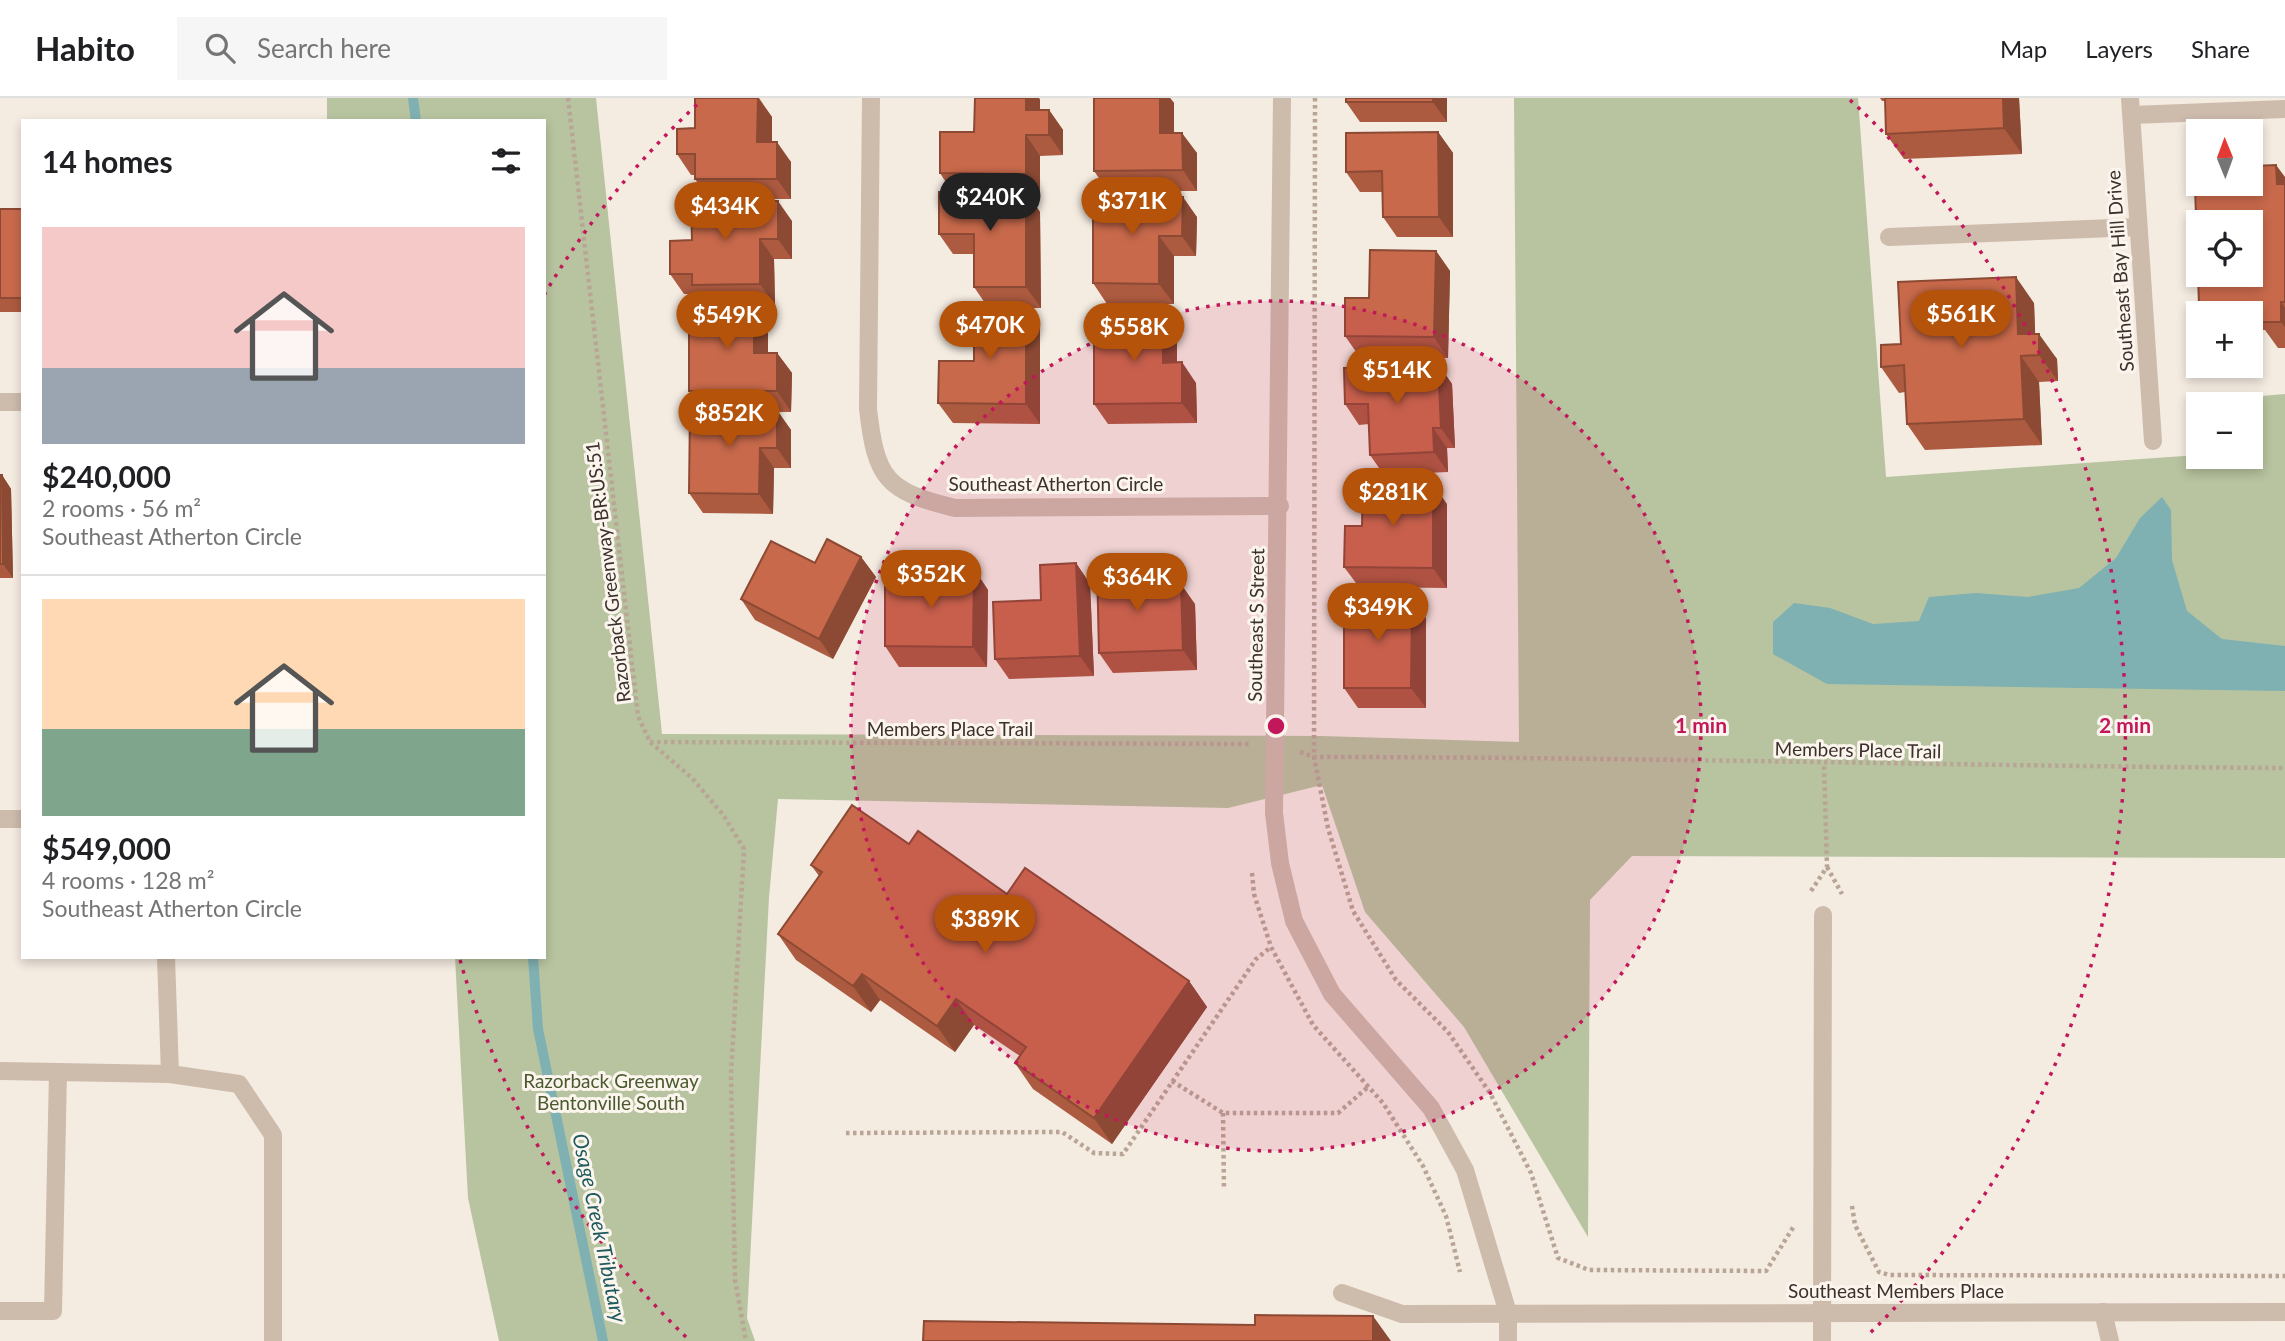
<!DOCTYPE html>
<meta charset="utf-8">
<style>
body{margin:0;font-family:Lato,sans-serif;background:#f6f6f6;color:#202124;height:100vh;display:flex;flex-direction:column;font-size:26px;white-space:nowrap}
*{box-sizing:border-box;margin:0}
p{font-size:23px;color:#757577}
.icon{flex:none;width:38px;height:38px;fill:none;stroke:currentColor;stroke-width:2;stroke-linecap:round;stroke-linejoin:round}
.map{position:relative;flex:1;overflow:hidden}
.details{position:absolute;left:21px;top:21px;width:525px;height:840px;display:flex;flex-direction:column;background:#fff;border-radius:0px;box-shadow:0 4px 10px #0003}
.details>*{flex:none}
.needle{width:46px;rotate:359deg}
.controls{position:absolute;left:2186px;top:21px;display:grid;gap:14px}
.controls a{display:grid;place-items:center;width:77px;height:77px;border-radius:0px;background:#fff;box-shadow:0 4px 10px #0003;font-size:35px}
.price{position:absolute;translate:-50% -60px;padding:0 16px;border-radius:24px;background:#b45309;color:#fff;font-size:23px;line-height:46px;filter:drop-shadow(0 2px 4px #0008)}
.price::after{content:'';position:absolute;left:50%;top:42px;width:21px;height:16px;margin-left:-10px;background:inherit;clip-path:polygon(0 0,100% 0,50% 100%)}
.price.active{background:#222;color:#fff}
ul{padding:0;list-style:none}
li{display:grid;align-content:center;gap:14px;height:371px;padding:0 21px}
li+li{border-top:2px solid #e0e0e0}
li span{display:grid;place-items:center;height:217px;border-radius:0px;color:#555}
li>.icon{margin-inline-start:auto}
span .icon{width:126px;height:126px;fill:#fffc;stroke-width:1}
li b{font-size:30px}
h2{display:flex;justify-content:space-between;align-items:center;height:84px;padding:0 21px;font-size:30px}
header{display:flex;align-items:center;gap:42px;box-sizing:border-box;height:98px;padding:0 35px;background:#fff;border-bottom:2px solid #e0e0e0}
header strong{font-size:33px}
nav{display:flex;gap:38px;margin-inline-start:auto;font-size:24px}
.search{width:490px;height:63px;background:#f6f6f6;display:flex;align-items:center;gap:18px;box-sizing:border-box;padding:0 24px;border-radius:0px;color:#757577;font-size:26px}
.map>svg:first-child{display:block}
.green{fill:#b8c4a0}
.water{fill:#7fb0b2}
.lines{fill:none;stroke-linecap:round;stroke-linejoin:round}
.stream{stroke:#7fb0b2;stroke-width:10}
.path{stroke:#b9a596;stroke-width:4.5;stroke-dasharray:3.5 3.5;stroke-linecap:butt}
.minor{stroke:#cdbbac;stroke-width:18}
.wall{fill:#ac5a40}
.shaded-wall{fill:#8c4a34}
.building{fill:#c8694b;stroke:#8c4a34;stroke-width:2}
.ring{fill:none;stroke:#c2185b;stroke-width:3.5;stroke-dasharray:3.5 7}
.labels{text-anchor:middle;stroke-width:6;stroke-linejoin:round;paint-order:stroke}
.street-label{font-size:19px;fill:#3b302b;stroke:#fbf5ee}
.park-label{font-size:19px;fill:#4a5a2e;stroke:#fbf5ee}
.water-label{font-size:21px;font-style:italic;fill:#1f5a5e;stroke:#fbf5ee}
.centre{fill:#c2185b;stroke:#fbf5ee;stroke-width:3.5}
.ring-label{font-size:21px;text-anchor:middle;font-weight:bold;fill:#c2185b;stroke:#fbf5ee;stroke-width:6;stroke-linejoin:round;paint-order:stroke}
</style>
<header>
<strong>Habito</strong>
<div class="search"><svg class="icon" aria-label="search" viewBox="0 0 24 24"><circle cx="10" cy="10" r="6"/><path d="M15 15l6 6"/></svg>Search here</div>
<nav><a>Map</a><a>Layers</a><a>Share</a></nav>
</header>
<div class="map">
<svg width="2285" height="1243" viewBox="0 0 2285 1243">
<rect width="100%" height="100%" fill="#f4ebe1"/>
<path class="green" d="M327,0H596L662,636L1321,638L1519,644L1514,0H1858L1886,379L2198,357L2250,359V306H2214V302L2285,296V760L1632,758L1590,802L1588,1139L1464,929L1365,814L1322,687L1228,710L778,701L769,799L747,1220L755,1243H499L468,1100L455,859H544V23H327Z"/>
<path class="water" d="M2162,399L2171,412L2172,462L2187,513L2222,541L2285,548V593L1827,586L1773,556V524L1794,505L1830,510L1873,526L1919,523L1929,499L1976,495L2028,499L2079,490L2116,460L2140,420Z"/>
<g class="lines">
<g class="stream">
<path d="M413,0L416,23"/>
<path d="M533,859L538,931L603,1243"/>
</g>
<g class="path">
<path d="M568,0L638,618L650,644L692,680L724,718L744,751L731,977L735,1182L746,1243"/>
<path d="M1315,0L1314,659L1328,730L1353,813L1396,882L1448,934L1490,995L1531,1075L1558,1160L1589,1172L1766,1173L1794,1128"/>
<path d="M650,644L1250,646"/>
<path d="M1300,654L1314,659C1638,659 1961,668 2285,670"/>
<path d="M1827,769L1842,796"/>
<path d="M1252,775L1254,796L1271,849L1313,927L1383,1005L1423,1068L1446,1118L1460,1174"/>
<path d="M1811,793L1827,769L1824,666"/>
<path d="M1172,983L1223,1015H1338L1368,989"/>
<path d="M1223,1015L1224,1091"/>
<path d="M846,1035L1062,1034L1094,1055L1123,1056L1256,861L1271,849"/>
<path d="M1852,1108L1855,1127L1879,1174L1889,1177L2285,1178"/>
</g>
<g class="minor">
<path d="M871,0L868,311C876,381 886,393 955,410L1280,408"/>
<path d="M1282,0L1274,715L1280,765L1294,823L1332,896L1431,1010L1465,1072L1508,1215V1243"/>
<path d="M2130,0L2153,343"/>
<path d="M2132,17L2285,11"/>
<path d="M1889,139L2138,129"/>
<path d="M0,304H23"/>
<path d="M0,721H23"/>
<path d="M166,859L170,976"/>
<path d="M0,973L170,976L239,986L273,1037V1243"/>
<path d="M1342,1195L1402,1216L2285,1214"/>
<path d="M0,1213H53L58,974"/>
<path d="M2103,1214L2110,1243"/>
<path d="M1822,1243L1823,817"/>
</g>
</g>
<g class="wall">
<path d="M695,0H759L772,19V44L791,64V101H709L695,81V77H691L677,56L695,30Z"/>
<path d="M975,0H1039L1040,2V12H1049L1063,32V57L1040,58V97L1028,96L1040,114L1041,210H1028L1040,228V326L953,325L938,305L974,263L987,208L974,189V156H953L939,136L952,94L940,75L974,34Z"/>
<path d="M1094,0H1170L1174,5V35L1197,55V93H1108L1094,73Z"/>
<path d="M1346,0H1447V24H1360L1346,4Z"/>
<path d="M1880,0H2019L2022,56L1904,61L1886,36L1885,3H1882Z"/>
<path d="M1438,34L1453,55V139H1397L1383,119L1382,94H1360L1346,74Z"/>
<path d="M2285,79V250H2278L2265,232H2250V215H2205L2199,207L2255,88Z"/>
<path d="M1093,98L1197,119L1196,158H1174V206H1107L1093,185Z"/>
<rect x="0" y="111" width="23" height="103"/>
<path d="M792,123V161H774L775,207H754L768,227V255H777L792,275L791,314H778L791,332V370H774L773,416L703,415L689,395L701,311L689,293L705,207L698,196H684L670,176L692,142Z"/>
<path d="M1436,153L1450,173L1448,260L1359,258L1345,238L1369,200Z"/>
<path d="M2034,205L2035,236L2057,261L2058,283L2039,284L2042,347L1925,352L1907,326L1905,294L1899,295L1881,269L1901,246Z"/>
<path d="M1177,240V265L1196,285L1197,325L1108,326L1094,306Z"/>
<path d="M1438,266L1452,286L1455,350H1447L1448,374L1384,377L1370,357L1369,326L1359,327L1345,306Z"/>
<path d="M0,377H2L11,391L13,480H0Z"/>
<path d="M1447,406V490L1359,489L1344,469L1362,428Z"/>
<path d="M861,459L876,479L833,561L755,522L741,501L815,465Z"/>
<path d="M1076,465L1090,486L1094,578L1009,581L995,561L1041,502Z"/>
<path d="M974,471L988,492L987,569H899L885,548L910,487Z"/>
<path d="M1151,487L1195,506L1197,572L1113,575L1099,555Z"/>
<path d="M1426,520V610H1358L1344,590Z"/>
<path d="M909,746L1007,796L1189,883L1207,909L1112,1046L1033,991L1015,965L1020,958L974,927L955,954L880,902L871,914L796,862L778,836L819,778L811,767Z"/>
</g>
<g class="shaded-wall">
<path d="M758,0L772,19V64L757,44Z"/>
<path d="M1026,0H1039L1040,2V32L1026,12Z"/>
<path d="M1160,0H1170L1174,5V55L1160,35Z"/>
<path d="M1433,0H1447V24L1433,4Z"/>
<path d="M2003,0H2019L2022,56L2004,30Z"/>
<path d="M1049,12L1063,32V57L1049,37Z"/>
<path d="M1438,34L1453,55V139L1439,119Z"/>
<path d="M1182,35L1197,55V93L1183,72Z"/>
<path d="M1026,37L1040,58V97L1026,76Z"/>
<path d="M777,44L791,64V101L777,81Z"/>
<path d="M2276,67L2285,79V98L2277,86Z"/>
<path d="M1026,94L1040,114L1041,210L1026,189Z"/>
<path d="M1183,99L1197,119L1196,158L1182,138Z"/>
<path d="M778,103L792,123V161L778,141Z"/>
<path d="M1159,138L1174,158V206L1159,186Z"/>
<path d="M760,141L774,161L775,207L760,186Z"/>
<path d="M1436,153L1450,173L1448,260L1434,239Z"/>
<path d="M2016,179L2034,205L2036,257L2018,236Z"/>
<path d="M2281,204L2285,210V229L2281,224Z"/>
<path d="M754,207L768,227V275L754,255Z"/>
<path d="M1026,208L1040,228V326L1026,306Z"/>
<path d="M1163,220L1177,240V285L1163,265Z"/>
<path d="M2039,236L2057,261L2058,283L2039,257Z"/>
<path d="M777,255L792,275L791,314L777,293Z"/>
<path d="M2021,258L2039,284L2042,347L2024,321Z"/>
<path d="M1182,264L1196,285L1197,325L1182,305Z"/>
<path d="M1438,266L1452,286L1455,350L1441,330Z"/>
<path d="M777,312L791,332V370L777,350Z"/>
<path d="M1433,330L1447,350L1448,374L1434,354Z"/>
<path d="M760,350L774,370L773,416L759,396Z"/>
<path d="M2,377L11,391L13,480L3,466Z"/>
<path d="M1433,386L1447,406V490L1433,470Z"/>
<path d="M861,459L876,479L833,561L819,541Z"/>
<path d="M1076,465L1090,486L1094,578L1080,558Z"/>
<path d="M1137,466L1151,486L1152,508L1137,487Z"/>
<path d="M974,471L988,492L987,569L973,549Z"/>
<path d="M1181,486L1195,506L1197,572L1183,552Z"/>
<path d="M1412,500L1426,520V610L1411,590Z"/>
<path d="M862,876L880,902L871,914L853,888Z"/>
<path d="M1189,883L1207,909L1112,1046L1094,1020Z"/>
<path d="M956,901L974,927L955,954L937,928Z"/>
<path d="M1373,1218L1391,1243H1373Z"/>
</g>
<g class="building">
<path d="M695,0H758L757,44H777V81H695V56H677V31L695,30Z"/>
<path d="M975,0H1026V12H1049V37H1026V76L940,75V34H974Z"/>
<path d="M1094,0H1160V35H1182L1183,72L1094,73Z"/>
<rect x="1346" y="0" width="87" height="4"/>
<path d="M1885,0H2003L2004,30L1886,36Z"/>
<path d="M1438,34L1439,119H1383L1382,73L1346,74V35Z"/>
<path d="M2276,67L2277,86H2285V204H2281V224H2260L2259,205L2199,207L2198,177H2250V124H2198V174L2195,90L2255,88L2254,68Z"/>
<path d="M939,94H1026V189H974V136H939Z"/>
<path d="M1093,98L1183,99L1182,138H1159V186L1093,185Z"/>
<path d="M691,103H778V141H760V186L692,187V176H670V143L692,142Z"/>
<rect x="0" y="111" width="23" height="89"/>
<path d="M1370,152L1436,153L1434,239L1345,238V200H1369Z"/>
<path d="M2016,179L2018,236H2039V257L2021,258L2024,321L1907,326L1904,267L1881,269V247L1901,246L1898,184Z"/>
<path d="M689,207H754V255H777V293H689Z"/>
<path d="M974,207L1026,208V306L938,305L939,263H974Z"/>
<path d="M1094,220H1163V265L1182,264V305L1094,306Z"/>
<path d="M1438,266L1441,330H1433L1434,354L1370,357L1368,306H1345L1344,270Z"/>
<path d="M690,311L777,312V350H760L759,396L689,395Z"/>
<path d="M0,377H2L3,466H0Z"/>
<path d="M1363,386H1433V470L1344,469L1345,428H1362Z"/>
<path d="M827,441L861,459L819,541L741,501L771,443L815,465Z"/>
<path d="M1076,465L1080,558L995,561L993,504L1041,502L1040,467Z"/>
<path d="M1137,466V487L1181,486L1183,552L1099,555L1097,467Z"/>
<path d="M910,471H974L973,549L885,548V487H910Z"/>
<path d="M1344,500H1412L1411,590H1344Z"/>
<path d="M852,707L909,746L918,733L1007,796L1025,770L1189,883L1094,1020L1015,965L1026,949L956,901L937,928L862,876L853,888L778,836L822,774L811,767Z"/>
<path d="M1255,1217L1373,1218V1243H923L924,1223L1255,1227Z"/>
</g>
<circle cx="1276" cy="628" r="425" fill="#c2185b" fill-opacity=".12"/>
<g class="ring">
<circle cx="1276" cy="628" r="425"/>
<path d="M686 1239A849 849 0 0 1 460 862M544 197A849 849 0 0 1 702 2M1850 2A849 849 0 0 1 1866 1239"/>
</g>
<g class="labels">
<g class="street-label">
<text transform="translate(2120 173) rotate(-94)" y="7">Southeast Bay Hill Drive</text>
<text x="1056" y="393">Southeast Atherton Circle</text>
<text transform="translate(608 474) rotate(-97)" y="7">Razorback Greenway-BR:US:51</text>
<text transform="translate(1256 527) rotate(-89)" y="7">Southeast S Street</text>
<text x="950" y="638">Members Place Trail</text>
<text transform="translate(1858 652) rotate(1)" y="7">Members Place Trail</text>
<text x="1896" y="1200">Southeast Members Place</text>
</g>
<g class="park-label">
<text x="611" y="990">Razorback Greenway<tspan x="611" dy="22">Bentonville South</tspan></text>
</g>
<g class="water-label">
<text transform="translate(599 1130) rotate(78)" y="7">Osage Creek Tributary</text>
</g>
</g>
<circle cx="1276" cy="628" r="10" class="centre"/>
<g class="ring-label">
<text x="1701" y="635">1 min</text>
<text x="2125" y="635">2 min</text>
</g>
</svg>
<div class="controls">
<a><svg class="needle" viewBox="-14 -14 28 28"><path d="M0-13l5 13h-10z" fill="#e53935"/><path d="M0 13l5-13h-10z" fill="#757577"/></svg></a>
<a><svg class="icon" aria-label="locate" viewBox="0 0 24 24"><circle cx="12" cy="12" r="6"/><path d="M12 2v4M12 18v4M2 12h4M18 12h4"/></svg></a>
<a>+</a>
<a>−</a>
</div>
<b class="price active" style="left:990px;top:135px">$240K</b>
<b class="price" style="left:1132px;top:139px">$371K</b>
<b class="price" style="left:725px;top:144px">$434K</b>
<b class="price" style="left:1961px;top:252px">$561K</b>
<b class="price" style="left:727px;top:253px">$549K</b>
<b class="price" style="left:990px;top:263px">$470K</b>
<b class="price" style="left:1134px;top:265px">$558K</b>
<b class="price" style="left:1397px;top:308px">$514K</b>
<b class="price" style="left:729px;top:351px">$852K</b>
<b class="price" style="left:1393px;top:430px">$281K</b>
<b class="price" style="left:931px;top:512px">$352K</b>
<b class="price" style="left:1137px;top:515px">$364K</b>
<b class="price" style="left:1378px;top:545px">$349K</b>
<b class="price" style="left:985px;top:857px">$389K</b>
<section class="details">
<h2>14 homes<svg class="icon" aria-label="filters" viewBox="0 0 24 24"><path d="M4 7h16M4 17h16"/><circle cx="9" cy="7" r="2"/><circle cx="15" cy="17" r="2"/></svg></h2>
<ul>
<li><span style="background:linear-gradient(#f6c9c9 65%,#9aa5b1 0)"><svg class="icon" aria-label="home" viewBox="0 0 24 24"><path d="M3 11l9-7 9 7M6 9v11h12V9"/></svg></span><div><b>$240,000</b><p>2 rooms · 56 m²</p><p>Southeast Atherton Circle</p></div></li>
<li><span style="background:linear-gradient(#ffd9b3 60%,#7fa58c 0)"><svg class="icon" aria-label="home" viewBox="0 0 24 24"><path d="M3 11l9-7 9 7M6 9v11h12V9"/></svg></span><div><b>$549,000</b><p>4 rooms · 128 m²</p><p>Southeast Atherton Circle</p></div></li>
</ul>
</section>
</div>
